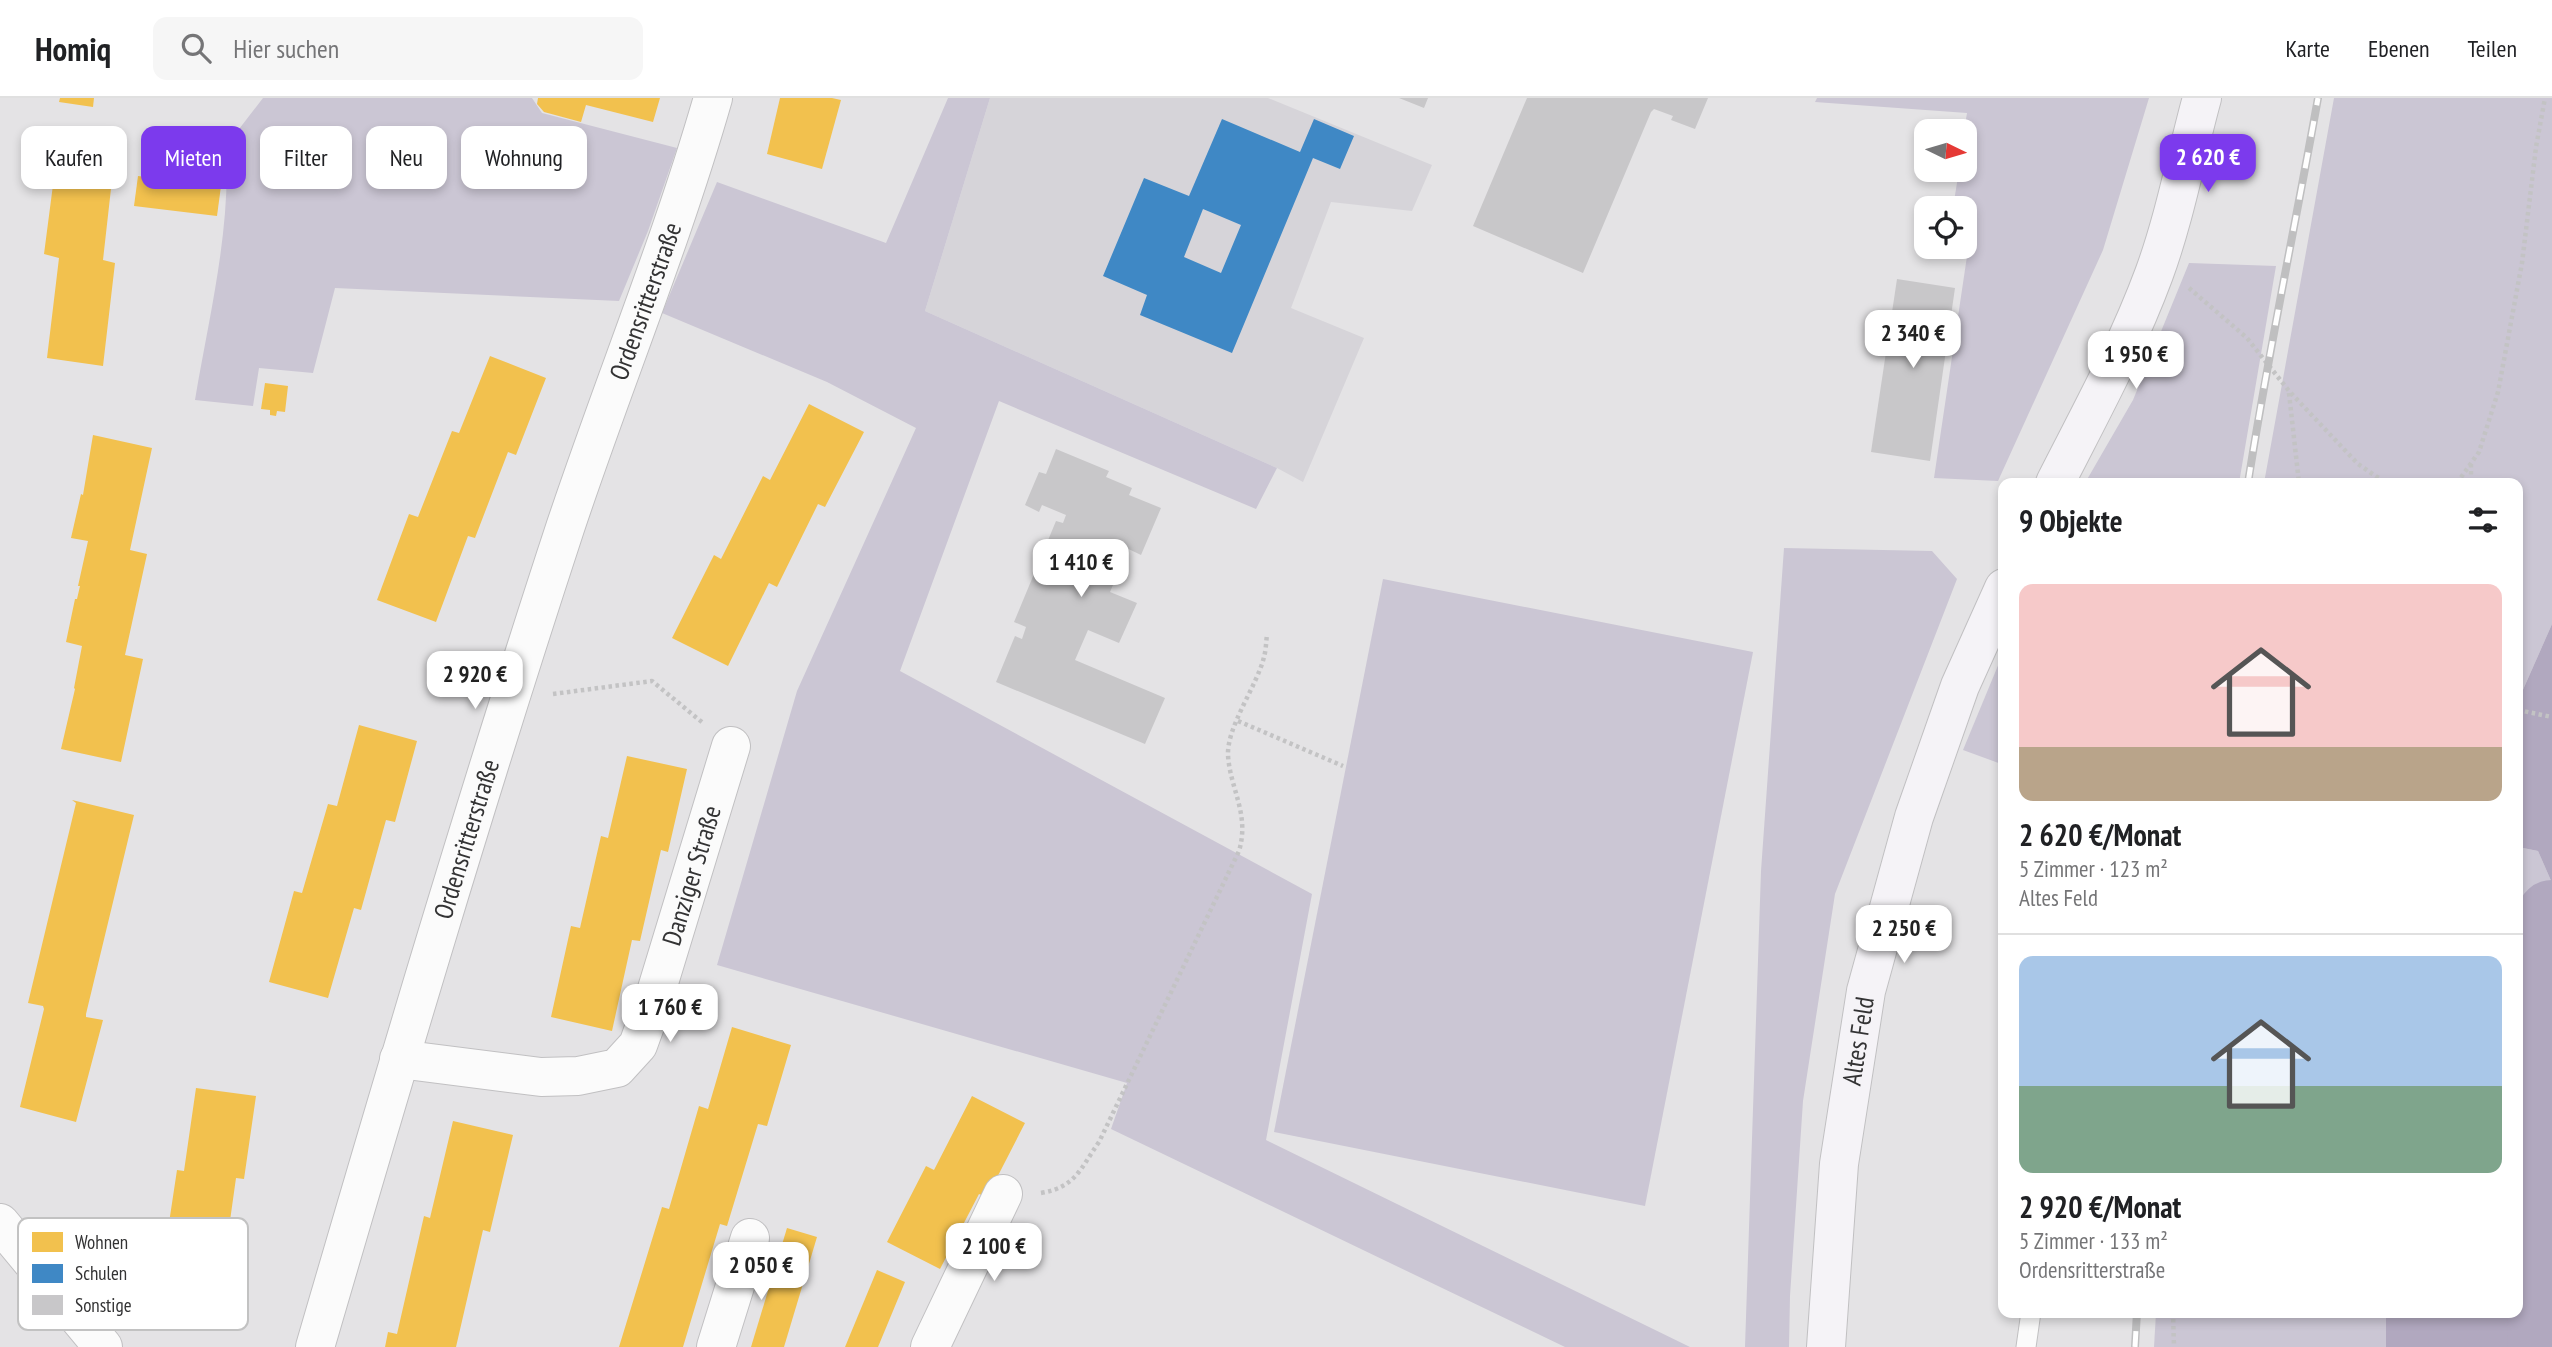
<!DOCTYPE html>
<html lang="de">
<meta charset="utf-8">
<style>
body{margin:0;font-family:"PT Sans Narrow",sans-serif;background:#f6f6f6;color:#202124;height:100vh;display:flex;flex-direction:column;font-size:26px;white-space:nowrap}
*{box-sizing:border-box;margin:0}
p{font-size:23px;color:#757577}
.icon{flex:none;width:38px;height:38px;fill:none;stroke:currentColor;stroke-width:2;stroke-linecap:round;stroke-linejoin:round}
.map{position:relative;flex:1;overflow:hidden}
.details{position:absolute;left:1998px;top:380px;width:525px;height:840px;display:flex;flex-direction:column;background:#fff;border-radius:14px;box-shadow:0 4px 10px #0003}
.details>*{flex:none}
.banner{position:absolute;left:21px;top:28px;width:665px;height:63px;display:flex;gap:14px}
.needle{width:46px;rotate:95deg}
.controls{position:absolute;left:1914px;top:21px;display:grid;gap:14px}
.controls a{display:grid;place-items:center;width:63px;height:63px;border-radius:14px;background:#fff;box-shadow:0 4px 10px #0003;font-size:35px}
.price{position:absolute;translate:-50% -60px;padding:0 16px;border-radius:14px;background:#fff;color:#222;font-size:23px;line-height:46px;filter:drop-shadow(0 2px 4px #0008)}
.price::after{content:'';position:absolute;left:50%;top:42px;width:21px;height:16px;margin-left:-10px;background:inherit;clip-path:polygon(0 0,100% 0,50% 100%)}
.price.selected{background:#7c3aed;color:#fff}
ul{padding:0;list-style:none}
li{display:grid;align-content:center;gap:14px;height:371px;padding:0 21px}
li+li{border-top:2px solid #e0e0e0}
li span{display:grid;place-items:center;height:217px;border-radius:14px;color:#555}
li>.icon{margin-inline-start:auto}
span .icon{width:126px;height:126px;fill:#fffc;stroke-width:1}
li b{font-size:30px}
h2{display:flex;justify-content:space-between;align-items:center;height:84px;padding:0 21px;font-size:30px}
.tag{padding:0 24px;border-radius:14px;background:#fff;box-shadow:0 4px 10px #0003;font-size:24px;line-height:63px}
.tag.selected{background:#7c3aed;color:#fff}
header{display:flex;align-items:center;gap:42px;box-sizing:border-box;height:98px;padding:0 35px;background:#fff;border-bottom:2px solid #e0e0e0}
header strong{font-size:33px}
nav{display:flex;gap:38px;margin-inline-start:auto;font-size:24px}
.search{width:490px;height:63px;background:#f6f6f6;display:flex;align-items:center;gap:18px;box-sizing:border-box;padding:0 24px;border-radius:14px;color:#757577;font-size:26px}
.map>svg:first-child{display:block}
.built{fill:#d6d4d9}
.green{fill:#cbc6d4}
.water{fill:#b1a8bf}
.homes{fill:#f2c14e}
.schools{fill:#3f88c5;fill-rule:evenodd}
.lines{fill:none;stroke-linecap:round;stroke-linejoin:round}
.river{stroke:#b1a8bf;stroke-width:70}
.building{fill:#c8c7c9}
.lane-casing{stroke:#c1c0c2;stroke-width:21}
.street-casing{stroke:#c1c0c2;stroke-width:40}
.secondary-casing{stroke:#c1c0c2;stroke-width:40}
.path{stroke:#c3c3c4;stroke-width:4.5;stroke-dasharray:3.5 3.5;stroke-linecap:butt}
.lane{stroke:#fbfbfb;stroke-width:19}
.street{stroke:#fbfbfb;stroke-width:38}
.secondary{stroke:#f5f3f7;stroke-width:38}
.rail-casing{stroke:#bfbfc0;stroke-width:8}
.rail{stroke:#fff;stroke-width:5;stroke-dasharray:16;stroke-linecap:butt}
.labels{text-anchor:middle;stroke-width:7;stroke-linejoin:round;paint-order:stroke}
.street-label{font-size:26px;fill:#333334;stroke:#fff}
.key{fill:#fff;stroke:#c2c2c2;stroke-width:2}
.key-label{font-size:19px;fill:#333334}
</style>
<header>
<strong>Homiq</strong>
<div class="search"><svg class="icon" aria-label="search" viewBox="0 0 24 24"><circle cx="10" cy="10" r="6"/><path d="M15 15l6 6"/></svg>Hier suchen</div>
<nav><a>Karte</a><a>Ebenen</a><a>Teilen</a></nav>
</header>
<div class="map">
<svg width="2552" height="1249" viewBox="0 0 2552 1249">
<rect width="100%" height="100%" fill="#e4e3e5"/>
<path class="built" d="M990,0H1268L1432,67L1412,113L1331,104L1291,210L1364,240L1303,384L1277,370L925,213Z"/>
<g class="green">
<path d="M263,0H532L542,15L677,50L648,133L619,203L335,190L313,275L259,270L253,308L195,302C209,218 231,133 226,48Z"/>
<path d="M948,0H990L925,213L1277,370L1256,411L999,303L900,573L1312,796L1266,1042L1690,1249H1565L1111,1031L1127,985L717,867L797,593L916,330L827,284L662,215L717,84L886,145Z"/>
<path d="M1817,0H2149L2103,152L1998,383L1934,380L1970,138L1965,136V110H1953L1959,72H1965L1964,33L1967,15L1815,4Z"/>
<path d="M2334,0H2552V526L2518,603V385H2264Z"/>
<path d="M2189,165L2276,168L2239,385H2085L2133,302Z"/>
<path d="M1784,450L1932,453L1957,481L1835,796L1803,1003L1790,1198L1789,1249H1745L1761,773Z"/>
<path d="M1383,481L1753,554L1645,1108L1274,1034Z"/>
<path d="M2004,553V667L1963,652Z"/>
<path d="M2518,749L2538,753L2552,785V969L2519,974L2518,976Z"/>
<path d="M2518,1059L2544,1124L2527,1138L2518,1128Z"/>
<path d="M2156,1215H2386V1249H2154Z"/>
</g>
<g class="water">
<path d="M2552,526V785L2538,753L2518,749V603Z"/>
<path d="M2552,969V1249H2386V1215L2518,1214V1128L2527,1138L2544,1124L2518,1059V976L2519,974Z"/>
</g>
<g class="homes">
<path d="M60,0H94L93,9L59,4Z"/>
<path d="M538,0H660L653,24L586,7L581,24L544,14L537,6Z"/>
<path d="M780,0H832L841,2L822,71L767,56Z"/>
<path d="M57,56L114,64L103,162L115,165L103,268L47,260L59,160L44,156Z"/>
<path d="M138,78L221,88L217,118L134,108Z"/>
<path d="M490,258L546,280L516,357L508,354L475,440L468,438L436,524L377,502L409,416L418,419L452,333L459,335Z"/>
<path d="M265,285L288,288L285,314L277,313L276,318L270,317V312L261,311Z"/>
<path d="M809,306L864,334L825,409L818,406L777,489L769,485L728,568L672,540L714,457L721,461L763,378L770,382Z"/>
<path d="M93,337L152,350L130,452L147,456L125,557L143,561L121,664L61,651L75,591L74,590L82,548L66,544L75,501H77L80,488H78L88,443L71,440L81,396L83,397Z"/>
<path d="M359,627L417,643L395,724L386,722L361,812L354,810L328,900L269,884L294,793L302,795L328,706L337,708Z"/>
<path d="M627,658L687,671L668,754L661,752L640,843L632,842L612,933L551,919L571,828L580,830L601,738L608,740Z"/>
<path d="M72,702L134,717L86,916V919L103,922L76,1024L20,1009L44,911L43,908L28,905L76,705Z"/>
<path d="M732,929L791,947L767,1028L758,1026L727,1128L720,1126L683,1249H619L662,1109L669,1111L699,1008L708,1011Z"/>
<path d="M196,990L256,998L244,1081L236,1080L221,1187L161,1178L177,1072L184,1073Z"/>
<path d="M972,998L1025,1025L987,1099L979,1096L940,1171L887,1144L926,1068L934,1072Z"/>
<path d="M453,1023L513,1037L490,1134L483,1132L456,1249H385L388,1234L397,1236L424,1118L430,1120Z"/>
<path d="M787,1130L817,1139L784,1249H751Z"/>
<path d="M877,1172L905,1184L878,1249H845Z"/>
</g>
<path class="schools" d="M1222,21L1300,54L1314,21L1354,38L1340,71L1313,60L1232,255L1140,217L1147,197L1103,178L1144,80L1189,98ZM1203,111L1241,127L1221,175L1184,159Z"/>
<g class="lines">
<path class="river" d="M2543,1249L2539,1019L2552,817"/>
</g>
<g class="building">
<path d="M1399,0H1428L1424,10Z"/>
<path d="M1527,0H1708L1695,31L1671,22L1673,18L1654,11L1651,14L1583,175L1473,128Z"/>
<path d="M1897,181L1955,190L1930,363L1871,354Z"/>
<path d="M1056,351L1109,373L1106,379L1132,390L1129,397L1161,410L1141,457L1116,445L1106,470L1118,475L1110,494L1137,505L1119,545L1088,532L1075,562L1165,600L1145,646L996,584L1015,538L1022,541L1026,529L1014,524L1056,423L1063,425L1066,417L1042,407L1039,414L1025,407L1039,374L1046,376Z"/>
</g>
<g class="lines">
<g class="lane-casing">
<path id="lane" d="M2026,1249L2031,1214"/>
</g>
<g class="street-casing">
<g id="street">
<path id="s1" d="M399,961L541,979L578,978L617,970L638,947L650,914L731,648"/>
<path d="M0,1125L103,1249"/>
<path id="s2" d="M315,1249C395,975 476,701 565,430C613,286 671,146 713,0"/>
<path d="M716,1249L750,1140"/>
<path d="M930,1249L1003,1096"/>
</g>
</g>
<g class="secondary-casing">
<g id="secondary">
<path d="M2055,385C2090,316 2127,249 2154,176C2175,119 2186,58 2202,0"/>
<path id="s3" d="M1826,1249L1839,1066L1866,893L1914,719L1960,588L2004,490"/>
</g>
</g>
<g class="path">
<path d="M2189,190L2247,240L2289,293L2358,366L2386,385"/>
<path d="M2289,295L2299,385"/>
<path d="M2471,366V385"/>
<path d="M2457,385L2479,354L2498,294L2522,165L2536,49L2545,0"/>
<path d="M553,596L652,583L703,625"/>
<path d="M2518,612L2552,619"/>
<path d="M1238,623L1343,668"/>
<path d="M1041,1095C1076,1089 1080,1071 1099,1044L1239,753C1250,716 1230,691 1228,657C1227,628 1257,588 1264,559C1266,552 1266,544 1267,537"/>
<path d="M2173,1214L2174,1249"/>
</g>
<use href="#lane" class="lane"/>
<use href="#street" class="street"/>
<use href="#secondary" class="secondary"/>
<g class="rail-casing">
<g id="rail">
<path d="M2248,385C2268,256 2295,129 2318,0"/>
<path d="M2135,1249L2137,1214"/>
</g>
</g>
<use href="#rail" class="rail"/>
</g>
<g class="labels">
<g class="street-label">
<text dy="9" stroke="none"><textPath href="#s2" startOffset="1097">Ordensritterstraße</textPath></text>
<text dy="9" stroke="none"><textPath href="#s2" startOffset="530">Ordensritterstraße</textPath></text>
<text dy="9" stroke="none"><textPath href="#s1" startOffset="429">Danziger Straße</textPath></text>
<text dy="9" stroke="none"><textPath href="#s3" startOffset="308">Altes Feld</textPath></text>
</g>
</g>
<rect x="18" y="1120" width="230" height="112" rx="10" class="key"/>
<rect x="32" y="1134" width="31" height="20" fill="#f2c14e"/>
<rect x="32" y="1166" width="31" height="19" fill="#3f88c5"/>
<rect x="32" y="1197" width="31" height="20" fill="#c8c7c9"/>
<g class="key-label">
<text x="75" y="1151">Wohnen</text>
<text x="75" y="1182">Schulen</text>
<text x="75" y="1214">Sonstige</text>
</g>
</svg>
<div class="controls">
<a><svg class="needle" viewBox="-14 -14 28 28"><path d="M0-13l5 13h-10z" fill="#e53935"/><path d="M0 13l5-13h-10z" fill="#757577"/></svg></a>
<a><svg class="icon" aria-label="locate" viewBox="0 0 24 24"><circle cx="12" cy="12" r="6"/><path d="M12 2v4M12 18v4M2 12h4M18 12h4"/></svg></a>
</div>
<b class="price selected" style="left:2208px;top:96px">2 620 €</b>
<b class="price" style="left:1913px;top:272px">2 340 €</b>
<b class="price" style="left:2136px;top:293px">1 950 €</b>
<b class="price" style="left:1081px;top:501px">1 410 €</b>
<b class="price" style="left:475px;top:613px">2 920 €</b>
<b class="price" style="left:1904px;top:867px">2 250 €</b>
<b class="price" style="left:670px;top:946px">1 760 €</b>
<b class="price" style="left:994px;top:1185px">2 100 €</b>
<b class="price" style="left:761px;top:1204px">2 050 €</b>
<div class="banner">
<a class="tag">Kaufen</a>
<a class="tag selected">Mieten</a>
<a class="tag">Filter</a>
<a class="tag">Neu</a>
<a class="tag">Wohnung</a>
</div>
<section class="details">
<h2>9 Objekte<svg class="icon" aria-label="filters" viewBox="0 0 24 24"><path d="M4 7h16M4 17h16"/><circle cx="9" cy="7" r="2"/><circle cx="15" cy="17" r="2"/></svg></h2>
<ul>
<li><span style="background:linear-gradient(#f6c9c9 75%,#b9a48a 0)"><svg class="icon" aria-label="home" viewBox="0 0 24 24"><path d="M3 11l9-7 9 7M6 9v11h12V9"/></svg></span><div><b>2 620 €/Monat</b><p>5 Zimmer · 123 m²</p><p>Altes Feld</p></div></li>
<li><span style="background:linear-gradient(#a9c7e8 60%,#7fa58c 0)"><svg class="icon" aria-label="home" viewBox="0 0 24 24"><path d="M3 11l9-7 9 7M6 9v11h12V9"/></svg></span><div><b>2 920 €/Monat</b><p>5 Zimmer · 133 m²</p><p>Ordensritterstraße</p></div></li>
</ul>
</section>
</div>
